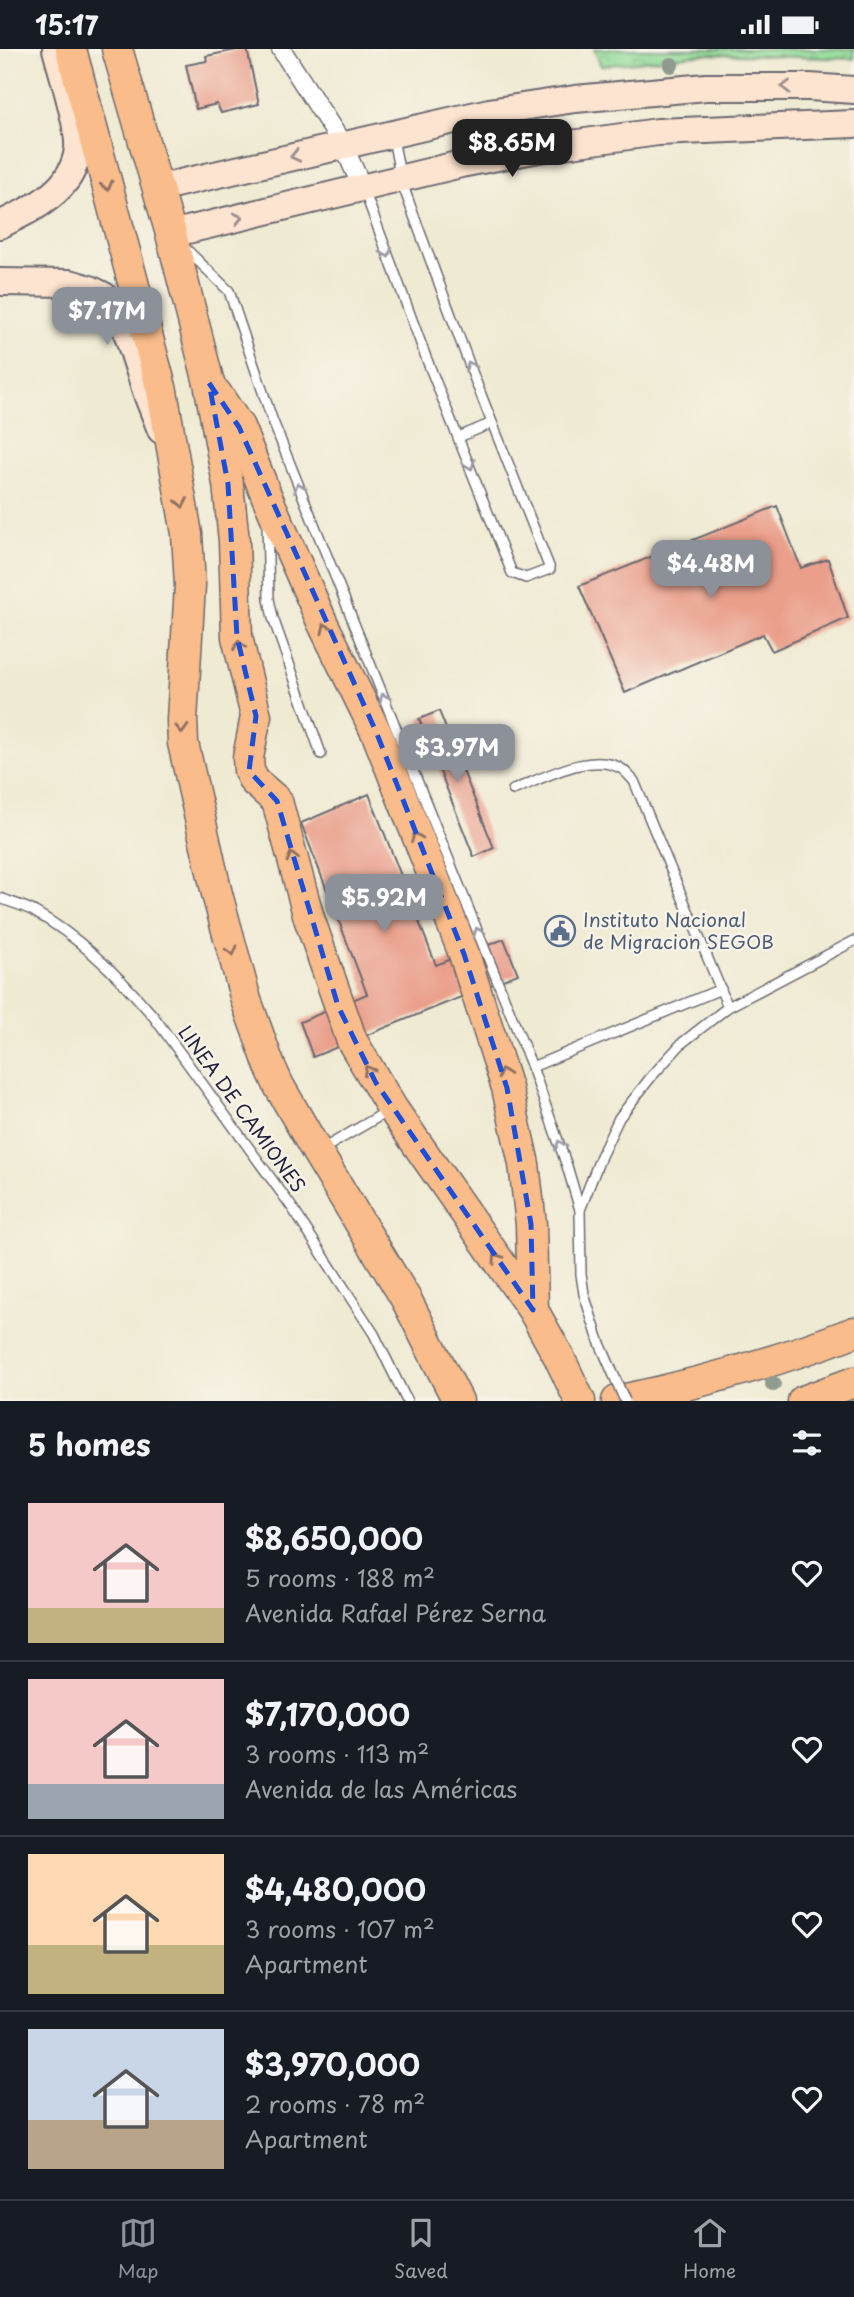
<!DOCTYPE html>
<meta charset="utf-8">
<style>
body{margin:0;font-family:"Playpen Sans",sans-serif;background:#242831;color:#f1f3f6;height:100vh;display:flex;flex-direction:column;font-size:26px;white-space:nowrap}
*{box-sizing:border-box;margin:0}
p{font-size:23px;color:#9ea1a6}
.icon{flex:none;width:38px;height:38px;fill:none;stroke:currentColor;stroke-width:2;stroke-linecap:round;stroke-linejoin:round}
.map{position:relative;height:1352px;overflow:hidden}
.details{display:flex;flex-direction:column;background:#171b24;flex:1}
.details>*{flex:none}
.price{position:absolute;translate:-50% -60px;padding:0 16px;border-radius:14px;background:#8c9099;color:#fff;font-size:23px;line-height:46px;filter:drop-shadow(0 2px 4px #0008)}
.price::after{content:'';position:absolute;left:50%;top:42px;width:21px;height:16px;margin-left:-10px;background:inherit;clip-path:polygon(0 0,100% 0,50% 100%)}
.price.current{background:#222;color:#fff}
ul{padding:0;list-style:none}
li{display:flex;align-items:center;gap:21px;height:175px;padding:0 28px}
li+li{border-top:2px solid #363941}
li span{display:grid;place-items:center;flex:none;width:196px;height:140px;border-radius:0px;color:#555}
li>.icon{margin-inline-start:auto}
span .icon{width:84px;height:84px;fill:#fffc;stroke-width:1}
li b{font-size:30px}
h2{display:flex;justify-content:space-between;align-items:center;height:84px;padding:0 28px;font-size:30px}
.status{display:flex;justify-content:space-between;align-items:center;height:49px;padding:0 35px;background:#171b24;direction:ltr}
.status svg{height:19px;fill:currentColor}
.menu{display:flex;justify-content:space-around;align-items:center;height:98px;border-top:2px solid #363941;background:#171b24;font-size:19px;color:#9ea1a6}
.menu a{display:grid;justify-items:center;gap:4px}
.menu .current{color:#8c9099}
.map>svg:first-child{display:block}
.park{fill:url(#park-crowns);stroke:#597e68;stroke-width:2}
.building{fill:#ea9f8b}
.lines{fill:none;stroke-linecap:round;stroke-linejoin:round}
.service-casing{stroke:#6a6870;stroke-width:12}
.minor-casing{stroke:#6a6870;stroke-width:21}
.secondary-casing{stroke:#6a6870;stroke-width:30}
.trunk-casing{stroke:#6a6870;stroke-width:33}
.service{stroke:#fff;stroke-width:9}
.minor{stroke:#fff;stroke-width:18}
.secondary{stroke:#fde4d0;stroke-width:26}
.trunk{stroke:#f9bc8a;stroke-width:30}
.service-bridge-casing{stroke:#6a6870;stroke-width:12;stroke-linecap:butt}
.service-bridge{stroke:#fff;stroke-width:9}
.tree{fill:#909a8e}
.oneway{stroke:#9a8d8d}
.oneway2{stroke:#8e6f62}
.oneway3{stroke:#9c9ca7}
.marked{fill:none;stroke:#1d4ed8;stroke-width:5;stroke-dasharray:14 9;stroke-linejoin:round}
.labels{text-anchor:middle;stroke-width:5;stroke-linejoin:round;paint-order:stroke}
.service-label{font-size:19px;fill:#4e5e75;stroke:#f7f3e8;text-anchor:start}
.street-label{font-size:19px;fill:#22223b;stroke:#f7f3e8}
</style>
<div class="status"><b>15:17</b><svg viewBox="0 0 49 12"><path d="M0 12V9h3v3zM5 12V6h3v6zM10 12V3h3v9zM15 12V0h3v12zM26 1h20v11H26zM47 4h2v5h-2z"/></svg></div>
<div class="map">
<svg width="854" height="1352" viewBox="0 0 854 1352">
<defs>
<pattern id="park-crowns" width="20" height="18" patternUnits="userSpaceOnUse" patternTransform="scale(1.75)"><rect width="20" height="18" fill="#90da95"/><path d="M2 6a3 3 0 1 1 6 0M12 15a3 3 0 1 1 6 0" fill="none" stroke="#7cbb81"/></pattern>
</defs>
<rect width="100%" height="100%" fill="#f7f3e8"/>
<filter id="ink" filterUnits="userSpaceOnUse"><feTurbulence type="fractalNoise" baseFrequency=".0143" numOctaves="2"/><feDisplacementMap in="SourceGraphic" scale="14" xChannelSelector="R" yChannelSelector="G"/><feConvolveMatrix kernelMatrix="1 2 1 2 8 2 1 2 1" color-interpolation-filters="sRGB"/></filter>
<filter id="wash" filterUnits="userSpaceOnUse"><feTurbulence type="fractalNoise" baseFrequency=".00686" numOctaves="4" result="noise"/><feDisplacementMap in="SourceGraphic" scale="28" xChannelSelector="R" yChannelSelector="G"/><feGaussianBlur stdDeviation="1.57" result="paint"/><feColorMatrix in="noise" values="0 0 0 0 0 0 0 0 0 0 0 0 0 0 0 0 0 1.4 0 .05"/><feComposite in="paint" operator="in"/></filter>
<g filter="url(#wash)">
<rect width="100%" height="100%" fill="#efead2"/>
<path class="park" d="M594,0H854V10L706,5L601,17Z"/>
<g id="blocks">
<g class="building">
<path d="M241,0H247L259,55L221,64L217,55L196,60L186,16L207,12L206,7Z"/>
<path d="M777,457L801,519L828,510L848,569L772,602L763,585L625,644L579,537Z"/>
<path d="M439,662L494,799L474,808L419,670Z"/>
<path d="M369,745L436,916L504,890L518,925L313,1008L300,973L367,945L301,774Z"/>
</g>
</g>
</g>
<g filter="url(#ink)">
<use href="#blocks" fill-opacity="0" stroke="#6a6870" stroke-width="2"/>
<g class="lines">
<g class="service-casing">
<g id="service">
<path d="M364,141L427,311L512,524L526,529L550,520L474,328L414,167L401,131L393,89"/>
<path d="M183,197L229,242L272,370L532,1018L567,1117L580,1161"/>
<path d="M459,388L492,374"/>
<path d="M267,474L269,550L273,569L321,705"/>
<path d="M513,741C542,730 592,701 622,720C626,723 630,728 634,732L728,958"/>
<path d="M0,849C12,854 25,857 35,863C81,889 121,929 154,968L291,1157L374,1285L407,1352"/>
<path d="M532,1018L721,940"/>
<path d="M321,1101L388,1062"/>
<path d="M599,1292L584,1245L581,1225L580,1161L601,1107L619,1069L651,1028L682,994L728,958L854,892"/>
</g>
</g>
<g class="minor-casing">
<path id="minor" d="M281,0L343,96L363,140"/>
</g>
<g class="secondary-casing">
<g id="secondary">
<path d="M158,139L489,63L575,50L706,38H809L854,41"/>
<path d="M0,176C23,164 51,152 66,131C72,123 77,110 78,100C80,78 62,24 56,0"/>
<path d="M171,185L461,115L549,98L658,83L854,75"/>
<path d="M0,233L70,234L90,240L104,247L113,256L124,274L148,348L161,381"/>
</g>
</g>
<g class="trunk-casing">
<g id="trunk">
<path d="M71,0L162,342L187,485L190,536L182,671L183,694L217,845L246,951L269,1015L279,1037L317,1103L406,1250L458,1352"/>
<path d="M117,0L171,185L209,334L228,435L234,492L237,588L256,667L248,709L249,722L254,732L277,752L309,869L352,992L392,1059L533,1261L559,1308L580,1352"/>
<path d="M216,344L239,378L267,448L323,575L377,685L464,905L507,1039L524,1115L531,1175L533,1261"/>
<path d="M617,1352C698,1335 777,1313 854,1283"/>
<path d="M803,1352L854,1333"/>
</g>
</g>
<use href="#service" class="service"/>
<use href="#minor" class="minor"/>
<use href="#secondary" class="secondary"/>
<use href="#trunk" class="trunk"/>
<g class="service-bridge-casing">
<path id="service-bridge" d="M599,1292L625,1352"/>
</g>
<use href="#service-bridge" class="service-bridge"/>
</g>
<g class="tree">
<circle cx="671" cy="16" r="8"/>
<circle cx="773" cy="1335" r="8"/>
</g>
<defs><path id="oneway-chevron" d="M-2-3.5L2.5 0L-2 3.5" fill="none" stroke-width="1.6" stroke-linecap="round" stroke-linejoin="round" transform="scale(1.75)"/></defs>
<g class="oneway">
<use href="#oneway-chevron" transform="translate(786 38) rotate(-180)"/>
<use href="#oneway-chevron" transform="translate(295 107) rotate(167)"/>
<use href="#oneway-chevron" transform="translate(238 169) rotate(-13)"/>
</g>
<g class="oneway2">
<use href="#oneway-chevron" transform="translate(107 137) rotate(75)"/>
<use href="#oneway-chevron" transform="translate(182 454) rotate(80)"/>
<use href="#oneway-chevron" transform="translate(326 579) rotate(-115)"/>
<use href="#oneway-chevron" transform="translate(239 596) rotate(-102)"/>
<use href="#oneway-chevron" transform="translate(182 680) rotate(88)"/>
<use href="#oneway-chevron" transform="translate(416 788) rotate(-112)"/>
<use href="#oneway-chevron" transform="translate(292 808) rotate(-106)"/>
<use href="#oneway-chevron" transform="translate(232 902) rotate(75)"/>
<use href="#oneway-chevron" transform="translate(368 1021) rotate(-119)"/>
<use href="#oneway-chevron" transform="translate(503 1024) rotate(-108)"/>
<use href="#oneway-chevron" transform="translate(497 1209) rotate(-125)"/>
</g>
<g class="oneway3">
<use href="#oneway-chevron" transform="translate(387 204) rotate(70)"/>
<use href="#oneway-chevron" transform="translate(470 317) rotate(-111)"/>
<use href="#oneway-chevron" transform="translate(470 416) rotate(69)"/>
<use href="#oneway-chevron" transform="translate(299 438) rotate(-112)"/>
<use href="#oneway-chevron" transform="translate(384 649) rotate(-112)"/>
<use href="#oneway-chevron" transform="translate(478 883) rotate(-112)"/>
<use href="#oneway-chevron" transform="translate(560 1096) rotate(-109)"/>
</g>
</g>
<path class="marked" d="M209,334L239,378L377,685L464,905L507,1039L531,1175L533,1261L376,1034L338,957L277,752L249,722L256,667L237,588L228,435Z"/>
<defs>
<g id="civic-ring" transform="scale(1.575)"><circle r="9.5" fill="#f7f3e8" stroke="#5c6f8a" stroke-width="1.5"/><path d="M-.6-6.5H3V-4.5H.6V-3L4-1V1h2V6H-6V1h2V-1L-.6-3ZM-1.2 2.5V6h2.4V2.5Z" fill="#5c6f8a"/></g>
</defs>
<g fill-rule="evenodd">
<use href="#civic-ring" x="560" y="882"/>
</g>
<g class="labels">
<g class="service-label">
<text x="583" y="878">Instituto Nacional<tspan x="583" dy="22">de Migracion SEGOB</tspan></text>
</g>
<g class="street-label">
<text transform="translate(242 1060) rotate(54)" y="7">LINEA DE CAMIONES</text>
</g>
</g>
</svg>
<b class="price current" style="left:512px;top:130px">$8.65M</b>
<b class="price" style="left:107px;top:298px">$7.17M</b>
<b class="price" style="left:711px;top:551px">$4.48M</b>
<b class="price" style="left:457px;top:735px">$3.97M</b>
<b class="price" style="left:384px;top:885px">$5.92M</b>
</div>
<section class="details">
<h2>5 homes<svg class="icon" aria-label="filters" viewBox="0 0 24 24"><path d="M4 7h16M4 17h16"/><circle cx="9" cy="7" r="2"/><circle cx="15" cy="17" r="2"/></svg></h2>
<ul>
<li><span style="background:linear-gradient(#f6c9c9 75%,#c2b280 0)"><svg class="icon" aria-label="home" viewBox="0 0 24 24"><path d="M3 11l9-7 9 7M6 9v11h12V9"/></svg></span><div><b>$8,650,000</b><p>5 rooms · 188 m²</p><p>Avenida Rafael Pérez Serna</p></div><svg class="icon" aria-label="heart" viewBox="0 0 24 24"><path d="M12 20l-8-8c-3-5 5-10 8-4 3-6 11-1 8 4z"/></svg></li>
<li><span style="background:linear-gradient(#f6c9c9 75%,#9aa5b1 0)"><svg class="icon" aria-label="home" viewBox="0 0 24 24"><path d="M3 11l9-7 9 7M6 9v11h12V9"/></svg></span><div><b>$7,170,000</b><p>3 rooms · 113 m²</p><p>Avenida de las Américas</p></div><svg class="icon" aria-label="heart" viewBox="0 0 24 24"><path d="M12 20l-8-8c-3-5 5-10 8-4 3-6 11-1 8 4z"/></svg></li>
<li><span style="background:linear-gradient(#ffd9b3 65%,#c2b280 0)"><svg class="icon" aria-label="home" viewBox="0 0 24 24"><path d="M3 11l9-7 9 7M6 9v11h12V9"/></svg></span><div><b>$4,480,000</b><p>3 rooms · 107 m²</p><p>Apartment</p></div><svg class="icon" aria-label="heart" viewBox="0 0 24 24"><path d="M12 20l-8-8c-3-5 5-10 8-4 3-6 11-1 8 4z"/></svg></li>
<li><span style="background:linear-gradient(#c9d6e8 65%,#b9a48a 0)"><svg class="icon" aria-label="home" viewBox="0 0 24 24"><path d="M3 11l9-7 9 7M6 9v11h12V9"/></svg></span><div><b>$3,970,000</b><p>2 rooms · 78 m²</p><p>Apartment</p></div><svg class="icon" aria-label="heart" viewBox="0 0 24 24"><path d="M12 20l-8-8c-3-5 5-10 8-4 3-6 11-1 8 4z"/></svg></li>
</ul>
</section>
<nav class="menu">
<a class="current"><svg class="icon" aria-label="map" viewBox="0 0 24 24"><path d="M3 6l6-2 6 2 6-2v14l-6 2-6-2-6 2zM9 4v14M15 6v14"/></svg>Map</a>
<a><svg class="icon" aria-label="saved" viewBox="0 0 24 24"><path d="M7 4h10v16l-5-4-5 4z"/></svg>Saved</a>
<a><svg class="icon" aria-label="home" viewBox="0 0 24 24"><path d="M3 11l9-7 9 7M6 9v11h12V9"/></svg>Home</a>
</nav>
